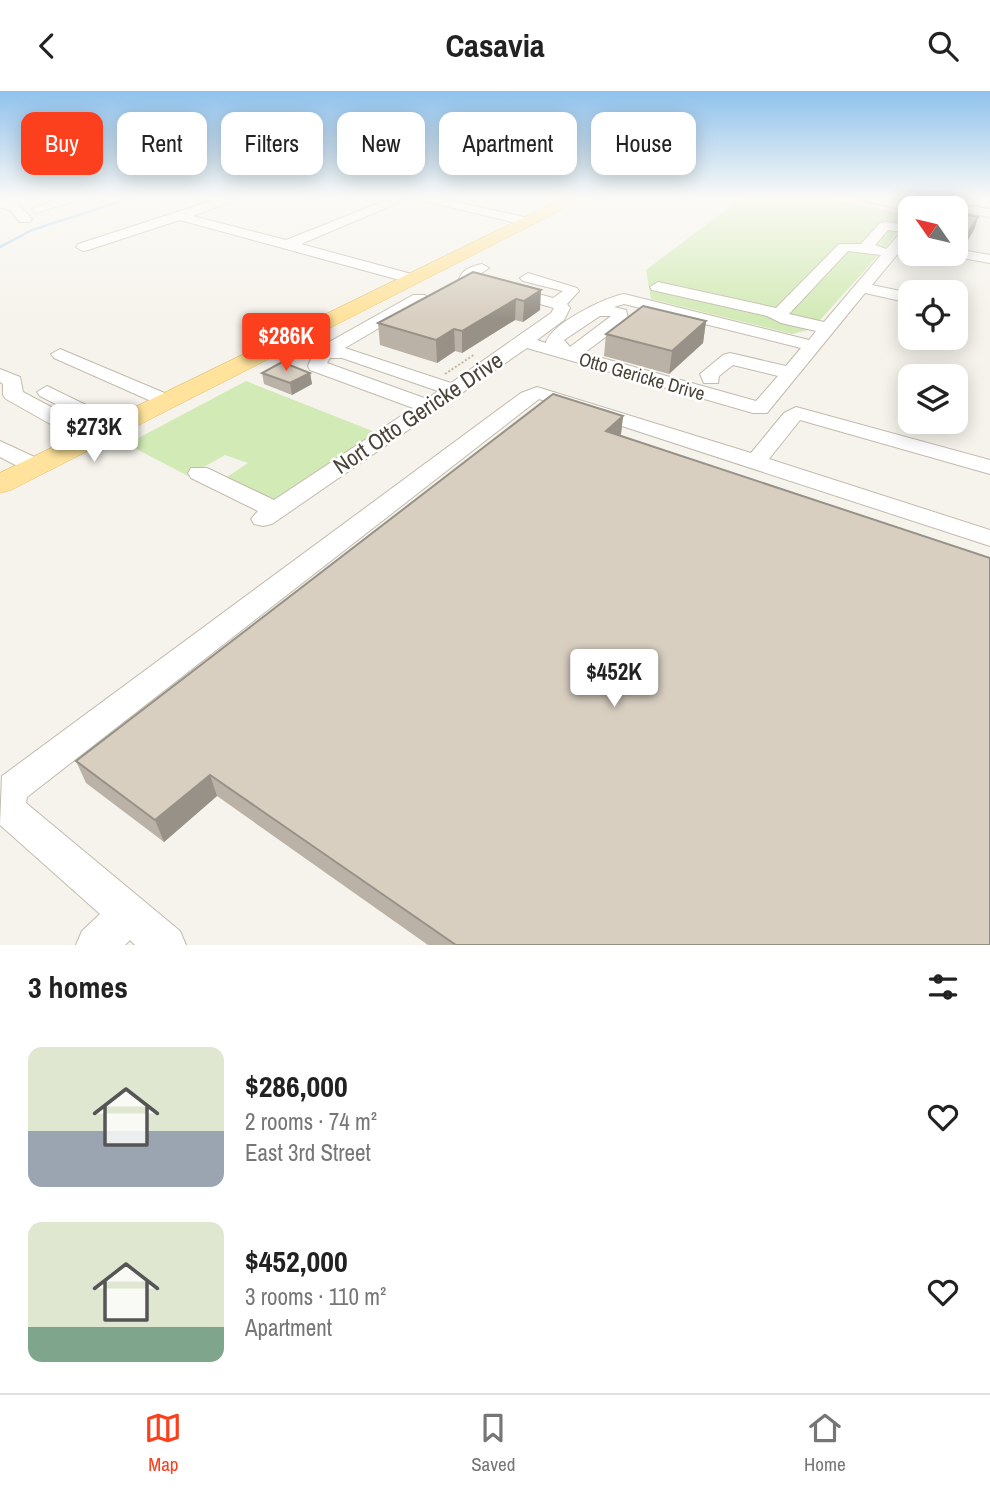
<!DOCTYPE html>
<meta charset="utf-8">
<style>
body{margin:0;font-family:"Archivo Narrow",sans-serif;background:#f2f2f2;color:#222;height:100vh;display:flex;flex-direction:column;font-size:26px;white-space:nowrap}
*{box-sizing:border-box;margin:0}
p{font-size:23px;color:#767676}
.icon{flex:none;width:38px;height:38px;fill:none;stroke:currentColor;stroke-width:2;stroke-linecap:round;stroke-linejoin:round}
.map{position:relative;height:854px;overflow:hidden}
.side{display:flex;flex-direction:column;background:#fff;flex:1}
.side>*{flex:none}
.top-card{position:absolute;left:21px;top:21px;width:948px;height:63px;display:flex;gap:14px}
.needle{width:46px;rotate:304deg}
.buttons{position:absolute;left:898px;top:105px;display:grid;gap:14px}
.buttons a{display:grid;place-items:center;width:70px;height:70px;border-radius:14px;background:#fff;box-shadow:0 4px 18px #0003;font-size:35px}
.price{position:absolute;translate:-50% -60px;padding:0 16px;border-radius:7px;background:#fff;color:#222;font-size:23px;line-height:46px;filter:drop-shadow(0 2px 4px #0008)}
.price::after{content:'';position:absolute;left:50%;top:42px;width:21px;height:16px;margin-left:-10px;background:inherit;clip-path:polygon(0 0,100% 0,50% 100%)}
.price.on{background:#fc3f1d;color:#fff}
ul{padding:0;list-style:none}
li{display:flex;align-items:center;gap:21px;height:175px;padding:0 28px}
li span{display:grid;place-items:center;flex:none;width:196px;height:140px;border-radius:14px;color:#555}
li>.icon{margin-inline-start:auto}
span .icon{width:84px;height:84px;fill:#fffc;stroke-width:1}
li b{font-size:30px}
h2{display:flex;justify-content:space-between;align-items:center;height:84px;padding:0 28px;font-size:30px}
.pill{padding:0 24px;border-radius:14px;background:#fff;box-shadow:0 4px 18px #0003;font-size:24px;line-height:63px}
.pill.on{background:#fc3f1d;color:#fff}
header{display:flex;justify-content:space-between;align-items:center;height:91px;padding:0 28px;background:#fff;font-size:32px;font-weight:800}
.dock{display:flex;justify-content:space-around;align-items:center;height:98px;border-top:2px solid #e0e0e0;background:#fff;font-size:19px;color:#767676}
.dock a{display:grid;justify-items:center;gap:4px}
.dock .on{color:#fc3f1d}
.map>svg:first-child{display:block}
.green{fill:#d2eab5}
.lines{fill:none;stroke-linecap:round;stroke-linejoin:round}
.stream{stroke:#a9d4f2;stroke-width:2.5}
.minor-casing{stroke:#c2bbae;stroke-width:2}
.major-casing{stroke:#e6c16a;stroke-width:1}
.path{stroke:#c4b79f;stroke-width:2;stroke-dasharray:2 2;stroke-linecap:butt}
.minor{fill:#fff;fill-rule:evenodd}
.major{fill:#ffe39c;fill-rule:evenodd}
.wall{fill:#bab2a6}
.shaded-wall{fill:#979187}
.building{fill:#d8cfc1;stroke:#979187;stroke-width:2}
.labels{text-anchor:middle;stroke-width:5;stroke-linejoin:round;paint-order:stroke}
.far-street-label{font-size:19px;fill:#4b4439;stroke:#fff}
.street-label{font-size:23px;fill:#4b4439;stroke:#fff}
</style>
<header><svg class="icon" aria-label="back" viewBox="0 0 24 24"><path d="M15 5l-7 7 7 7"/></svg>Casavia<svg class="icon" aria-label="search" viewBox="0 0 24 24"><circle cx="10" cy="10" r="6"/><path d="M15 15l6 6"/></svg></header>
<div class="map">
<svg width="990" height="854" viewBox="0 0 990 854">
<rect width="100%" height="100%" fill="#f6f3ec"/>
<g class="green">
<path d="M740,108H830L910,124L884,158L812,238L792,243L651,208L646,179Z"/>
<path d="M246,290L380,343L276,411L227,386L248,372L225,364L188,385L127,353Z"/>
</g>
<g class="lines">
<path class="stream" d="M0,156L32,139L128,108"/>
<g class="minor-casing">
<g id="minor">
<path d="M0,108L18,113L32,128L30,131H20L10,119L0,116Z"/>
<path d="M57,108H79L37,122L31,118Z"/>
<path d="M217,108H237L193,125L286,149L389,108H407L301,153L419,185L422,188L414,193L180,129L88,159L83,160L76,156L78,153Z"/>
<path d="M416,108H441L529,127L536,131L529,135Z"/>
<path d="M856,108H928L990,118V126L956,120V117L922,115L923,117H910V120Z"/>
<path d="M885,131L910,134V148L872,194L910,202V212L865,202L767,322H753L527,257L272,433L263,435L254,433L251,428L258,420L191,387L188,382L191,377H207L274,409L413,317L310,279L308,275L313,264L284,253L281,249L284,245H296L322,255L413,204H425L427,207L425,210L345,257L451,292L551,222L554,217L462,191L459,188C462,178 473,175 482,173L489,177L476,186L553,207L563,200L523,190L520,187L528,182L577,197L579,200L567,213L570,217L564,229L537,249L546,252C550,233 606,206 624,203L809,249L816,240L781,232L767,225L652,199L650,196L658,191L776,217L839,153H861L880,132ZM888,139L901,141L886,158L875,154ZM848,160L881,164L824,231L789,223ZM624,213L801,257L786,275L730,262L723,264L700,283L704,292H718L719,285L733,274L778,285L756,310L584,262L626,231L628,227L626,219L614,216ZM600,225H611L570,256L564,249ZM330,267H342L438,300L427,308L327,272Z"/>
<path d="M956,158L990,164V172L951,165L949,163H956Z"/>
<path d="M60,258L174,306L177,310L174,314H160L54,267L51,263Z"/>
<path d="M0,278L20,286L23,301L100,342L103,347L100,352H84L6,308L3,304V293L0,291Z"/>
<path d="M47,295L123,332L127,336L123,340H109L40,305L37,301Z"/>
<path d="M537,296L751,362L784,322L796,316L990,369V383L800,329L769,368L990,439V455L539,308L27,706L26,712L180,840L186,854H135L130,849L125,854H76L82,840L100,823L0,734L2,685L521,302Z"/>
<path d="M0,350L43,370L46,375L43,380H27L0,366Z"/>
</g>
</g>
<g class="major-casing">
<path id="major" d="M562,108H583L11,399L0,402V382Z"/>
</g>
<path class="path" d="M445,283L475,263"/>
<use href="#minor" class="minor"/>
<use href="#major" class="major"/>
</g>
<g class="wall">
<path d="M956,122L978,126L974,139L963,157L956,156Z"/>
<path d="M473,181L540,219L523,231L515,229L462,262L455,260L437,272L380,254L378,232Z"/>
<path d="M706,230L703,252L669,283L604,265L606,243Z"/>
<path d="M262,282H310L312,293L292,304L264,293Z"/>
<path d="M623,325L621,343L620,345L990,854H428L217,705L164,751L86,692L76,670Z"/>
</g>
<g class="shaded-wall">
<path d="M978,126L974,139L963,157L968,142Z"/>
<path d="M541,199L540,219L523,231L524,210Z"/>
<path d="M516,208L515,229L462,262V240Z"/>
<path d="M706,230L703,252L669,283L672,260Z"/>
<path d="M454,238L455,260L437,272L436,249Z"/>
<path d="M310,282L312,293L292,304L290,292Z"/>
<path d="M623,325L621,343L604,359L606,340Z"/>
<path d="M210,684L217,705L164,751L155,729Z"/>
</g>
<g class="building">
<path d="M956,122L978,126L968,142L956,141Z"/>
<path d="M473,181L541,199L524,210L516,208L462,240L454,238L436,249L378,232Z"/>
<path d="M643,215L706,230L672,260L606,243Z"/>
<path d="M282,271L310,282L290,292L262,282Z"/>
<path d="M553,303L623,325L606,340L990,467V854H456L210,684L155,729L76,670Z"/>
</g>
<linearGradient id="sky" x2="0" y2="1"><stop stop-color="#8fc1ec"/><stop offset="0.47" stop-color="#fbfaf6"/><stop offset="1" stop-color="#fbfaf6" stop-opacity="0"/></linearGradient>
<rect width="990" height="228" fill="url(#sky)"/>
<g class="labels">
<g class="far-street-label">
<text transform="translate(642 285) rotate(16)" y="7">Otto Gericke Drive</text>
</g>
<g class="street-label">
<text transform="translate(418 322) rotate(-34)" y="8">Nort Otto Gericke Drive</text>
</g>
</g>
</svg>
<div class="buttons">
<a><svg class="needle" viewBox="-14 -14 28 28"><path d="M0-13l5 13h-10z" fill="#e53935"/><path d="M0 13l5-13h-10z" fill="#767676"/></svg></a>
<a><svg class="icon" aria-label="locate" viewBox="0 0 24 24"><circle cx="12" cy="12" r="6"/><path d="M12 2v4M12 18v4M2 12h4M18 12h4"/></svg></a>
<a><svg class="icon" aria-label="layers" viewBox="0 0 24 24"><path d="M12 4l9 5-9 5-9-5zM3 14l9 5 9-5"/></svg></a>
</div>
<b class="price on" style="left:286px;top:282px">$286K</b>
<b class="price" style="left:94px;top:373px">$273K</b>
<b class="price" style="left:614px;top:618px">$452K</b>
<div class="top-card">
<a class="pill on">Buy</a>
<a class="pill">Rent</a>
<a class="pill">Filters</a>
<a class="pill">New</a>
<a class="pill">Apartment</a>
<a class="pill">House</a>
</div>
</div>
<section class="side">
<h2>3 homes<svg class="icon" aria-label="filters" viewBox="0 0 24 24"><path d="M4 7h16M4 17h16"/><circle cx="9" cy="7" r="2"/><circle cx="15" cy="17" r="2"/></svg></h2>
<ul>
<li><span style="background:linear-gradient(#dfe7d0 60%,#9aa5b1 0)"><svg class="icon" aria-label="home" viewBox="0 0 24 24"><path d="M3 11l9-7 9 7M6 9v11h12V9"/></svg></span><div><b>$286,000</b><p>2 rooms · 74 m²</p><p>East 3rd Street</p></div><svg class="icon" aria-label="heart" viewBox="0 0 24 24"><path d="M12 20l-8-8c-3-5 5-10 8-4 3-6 11-1 8 4z"/></svg></li>
<li><span style="background:linear-gradient(#dfe7d0 75%,#7fa58c 0)"><svg class="icon" aria-label="home" viewBox="0 0 24 24"><path d="M3 11l9-7 9 7M6 9v11h12V9"/></svg></span><div><b>$452,000</b><p>3 rooms · 110 m²</p><p>Apartment</p></div><svg class="icon" aria-label="heart" viewBox="0 0 24 24"><path d="M12 20l-8-8c-3-5 5-10 8-4 3-6 11-1 8 4z"/></svg></li>
</ul>
</section>
<nav class="dock">
<a class="on"><svg class="icon" aria-label="map" viewBox="0 0 24 24"><path d="M3 6l6-2 6 2 6-2v14l-6 2-6-2-6 2zM9 4v14M15 6v14"/></svg>Map</a>
<a><svg class="icon" aria-label="saved" viewBox="0 0 24 24"><path d="M7 4h10v16l-5-4-5 4z"/></svg>Saved</a>
<a><svg class="icon" aria-label="home" viewBox="0 0 24 24"><path d="M3 11l9-7 9 7M6 9v11h12V9"/></svg>Home</a>
</nav>
